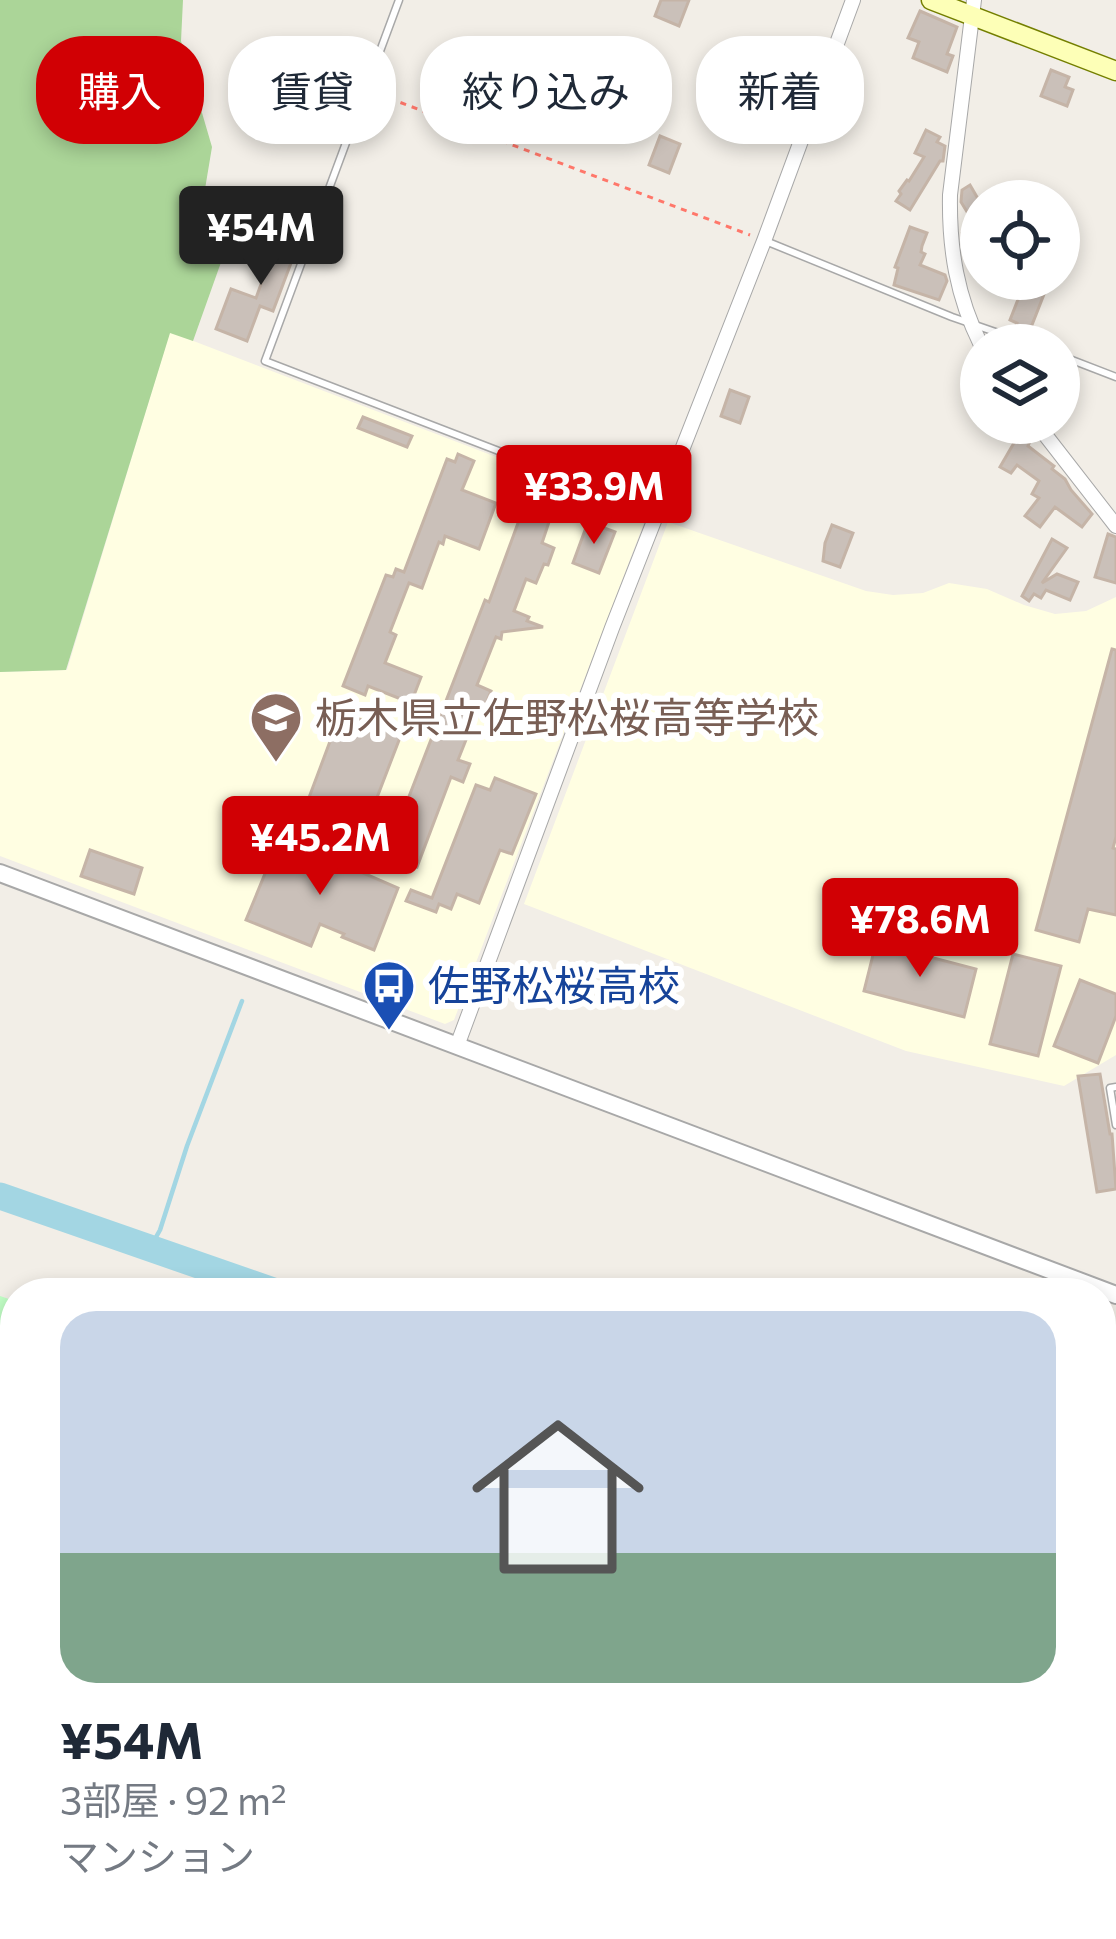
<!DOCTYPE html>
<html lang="ja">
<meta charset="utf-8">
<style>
body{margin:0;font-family:Commissioner,"Noto Sans JP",sans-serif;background:#f2f2f3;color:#1f2937;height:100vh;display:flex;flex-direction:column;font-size:45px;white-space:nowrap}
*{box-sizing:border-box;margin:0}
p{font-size:39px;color:#747a83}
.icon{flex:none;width:66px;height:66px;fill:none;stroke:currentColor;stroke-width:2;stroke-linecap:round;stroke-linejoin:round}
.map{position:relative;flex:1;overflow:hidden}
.drawer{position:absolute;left:0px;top:1278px;width:1116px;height:663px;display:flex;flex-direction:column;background:#fff;border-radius:48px 48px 0 0;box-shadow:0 6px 18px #0003}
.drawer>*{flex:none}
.guide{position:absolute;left:36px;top:36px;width:1044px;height:108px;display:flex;gap:24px}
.fabs{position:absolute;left:960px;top:180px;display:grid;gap:24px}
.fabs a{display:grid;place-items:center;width:120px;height:120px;border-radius:50%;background:#fff;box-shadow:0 6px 18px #0003;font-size:60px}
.price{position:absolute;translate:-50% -102px;padding:0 27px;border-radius:12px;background:#d10004;color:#fff;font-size:39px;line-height:78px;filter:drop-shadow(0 3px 6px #0008)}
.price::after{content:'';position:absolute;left:50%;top:72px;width:36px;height:27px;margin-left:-18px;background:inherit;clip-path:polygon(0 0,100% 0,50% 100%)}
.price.active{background:#222;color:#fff}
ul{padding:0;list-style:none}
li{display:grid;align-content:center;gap:24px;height:636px;padding:0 60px}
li+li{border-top:3px solid #e0e1e3}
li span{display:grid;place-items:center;height:372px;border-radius:36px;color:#555}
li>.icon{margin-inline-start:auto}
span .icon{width:216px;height:216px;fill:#fffc;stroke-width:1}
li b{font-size:51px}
.tag{padding:0 42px;border-radius:48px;background:#fff;box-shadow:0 6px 18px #0003;font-size:42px;line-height:108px}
.tag.active{background:#d10004;color:#fff}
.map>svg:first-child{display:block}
.residential{fill:#dfdede}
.education{fill:#fffee2}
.forest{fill:#abd598}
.park{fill:#c1fec5}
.parking{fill:#e5e5e5}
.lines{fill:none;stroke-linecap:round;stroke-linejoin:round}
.stream{stroke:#a3d6e3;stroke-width:4.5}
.river{stroke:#a3d6e3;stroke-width:27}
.building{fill:#cac0b9;stroke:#c5b4a7;stroke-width:3}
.service-casing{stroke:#a8a8a8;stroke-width:9}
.minor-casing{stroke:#a8a8a8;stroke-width:16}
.tertiary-casing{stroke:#a8a8a8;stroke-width:20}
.secondary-casing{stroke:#747f00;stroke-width:21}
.path{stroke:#ff776a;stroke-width:3;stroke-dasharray:6 6;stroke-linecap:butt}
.service{stroke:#fff;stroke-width:6}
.minor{stroke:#fff;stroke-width:14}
.tertiary{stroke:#fff;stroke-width:16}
.secondary{stroke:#fdffb7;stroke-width:18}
.labels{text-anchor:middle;stroke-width:12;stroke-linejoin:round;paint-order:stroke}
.education-label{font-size:42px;fill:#785e54;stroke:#fff;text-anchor:start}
.transit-label{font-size:42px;fill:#164399;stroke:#fff;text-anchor:start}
</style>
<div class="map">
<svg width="1116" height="1939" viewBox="0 0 1116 1939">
<rect width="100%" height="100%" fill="#f2eee7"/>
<g class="residential">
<path d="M0,1528L15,1533V1712L0,1707Z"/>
<path d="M0,1730L15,1735V1926H361L357,1939H0Z"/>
</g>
<g class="education">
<path d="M170,332L640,512L645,520L454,1020L445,1024L0,856V672L67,670Z"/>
<path d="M668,522L866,591L893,595L923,593L949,583L987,589L1024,605L1055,614L1086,611L1116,597V1055L1064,1086L906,1051L524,904Z"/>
</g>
<path class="forest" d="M0,0H183L181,41L212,147L202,207L235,223L193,341L170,333L66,670L0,672Z"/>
<path class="park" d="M0,1296L15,1301V1489L0,1484Z"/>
<path class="parking" d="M1101,1775H1116V1939H956L960,1926H1101Z"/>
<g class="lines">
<path class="stream" d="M151,1246L160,1230L187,1146L242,1001"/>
<g class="river">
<path d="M0,1196L279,1293"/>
<path d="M1101,1545L1116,1552"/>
</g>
</g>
<g class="building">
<path d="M661,0H689L679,26L655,16Z"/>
<path d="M920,11L957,27L947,54L953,56L947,72L913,58L919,42L908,38Z"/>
<path d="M1051,70L1069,77L1065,87L1073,90L1067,106L1041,96Z"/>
<path d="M926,130L940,137L937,142L945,146L943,161H940L910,210L896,201L901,194L899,191L907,180L909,181L924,157L915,153Z"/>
<path d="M660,136L680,144L669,173L649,165Z"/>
<path d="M970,185L981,204V266L962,236V233L975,225L961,202L962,190Z"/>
<path d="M283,223L303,231L273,311L260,306L247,341L216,329L231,289L256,298Z"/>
<path d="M910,227L927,233L922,246L921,252L925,254L920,265L945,275L947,281L939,300L894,285L898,268L895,267Z"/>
<path d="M990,279H1050L1028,335L1014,330L1017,323L1010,320L1026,279L1003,293H998Z"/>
<path d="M730,390L749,397L740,423L721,416Z"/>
<path d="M363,417L412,436L407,447L358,428Z"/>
<path d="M1022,429L1032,437L1028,446L1054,466L1052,469L1065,479L1071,490L1092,514L1082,527L1055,507L1040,527L1025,516L1039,498L1032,494L1039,481L1017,465L1011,473L1000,467Z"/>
<path d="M458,454L474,461L462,490L496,503L479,549L445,536L443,544L439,542L422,588L409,583L390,632L396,635L385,663L421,677L411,703L368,686L365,695L343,686L386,575L393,577L396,569L404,572L447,459L455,462Z"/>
<path d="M638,457L657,464L649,487L629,479Z"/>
<path d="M527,511L550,519L542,543L554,548L548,565L544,564L536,583L526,579L514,611L529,617L527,621L543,627L502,632L501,639L496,637L477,685L491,691L486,704L481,702L458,760L470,764L463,782L451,777L417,867L386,856L485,600L489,602L521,515L524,516Z"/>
<path d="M588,522L615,532L599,573L573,563Z"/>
<path d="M832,525L853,533L840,567L823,561L825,543Z"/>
<path d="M1108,534L1116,537V583L1095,577Z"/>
<path d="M1052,539L1067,548L1042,583L1057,574L1078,582L1070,600L1046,590L1041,598L1034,594L1029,601L1022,596Z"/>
<path d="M1112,649L1116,650V837L1113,848L1116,849V915L1088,909L1079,942L1036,930Z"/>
<path d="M341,712L401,735L363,834L304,811Z"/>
<path d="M495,778L536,794L512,854L500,850L479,903L457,894L451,909L439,904L436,912L406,901L411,890L432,898L476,785L490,790Z"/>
<path d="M280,837L398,888L374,950L342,937L344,934L320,924L311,946L246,920Z"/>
<path d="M90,850L142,868L134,894L81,876Z"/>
<path d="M876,943L976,969L964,1017L864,991Z"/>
<path d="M1013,954L1061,966L1038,1056L990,1044Z"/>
<path d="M1080,980L1116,994V1016L1098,1063L1054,1046Z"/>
<path d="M1100,1074L1110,1134H1112L1116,1189L1097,1192L1078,1076Z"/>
<path d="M0,1601L15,1604V1691L9,1707L0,1703Z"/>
<path d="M698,1926H720L746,1939H692Z"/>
</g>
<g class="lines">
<g class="service-casing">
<g id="service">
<path d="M399,0L265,361L657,512"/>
<path d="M768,242L952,317L1033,345"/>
<path d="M1059,355L1116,377"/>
<path d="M1116,1087L1110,1088L1116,1125"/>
<path d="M1101,1769H1116"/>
</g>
</g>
<g class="minor-casing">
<g id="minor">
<path d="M974,0L950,195C949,249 957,297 981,345"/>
<path d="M1036,423L1116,526"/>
<path d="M457,1046L612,628L764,241L853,0"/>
<path d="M0,1517L15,1522"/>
<path d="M812,1926L844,1939"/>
<path d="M679,1939L683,1926"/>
<path d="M909,1939L913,1926"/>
</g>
</g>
<g class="tertiary-casing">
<g id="tertiary">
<path d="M0,873L1116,1295"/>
<path d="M0,1718L15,1723"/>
<path d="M427,1926L463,1939"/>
</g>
</g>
<g class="secondary-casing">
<path id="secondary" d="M931,0L1116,71"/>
</g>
<path class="path" d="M378,94L750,235"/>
<use href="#service" class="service"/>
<use href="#minor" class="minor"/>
<use href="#tertiary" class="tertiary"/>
<use href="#secondary" class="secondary"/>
</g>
<defs>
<g id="school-pin" transform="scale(2.7)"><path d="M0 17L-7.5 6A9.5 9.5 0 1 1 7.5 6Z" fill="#8d6e63" stroke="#fff"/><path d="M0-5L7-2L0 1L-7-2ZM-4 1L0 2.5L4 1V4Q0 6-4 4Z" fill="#fff"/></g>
<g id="bus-pin" transform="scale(2.7)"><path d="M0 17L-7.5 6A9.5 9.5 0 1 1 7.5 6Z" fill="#1a4fb4" stroke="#fff"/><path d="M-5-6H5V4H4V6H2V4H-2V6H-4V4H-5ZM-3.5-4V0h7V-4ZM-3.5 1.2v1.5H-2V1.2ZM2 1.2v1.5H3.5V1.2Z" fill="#fff"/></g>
</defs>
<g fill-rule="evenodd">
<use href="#school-pin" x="276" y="718"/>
<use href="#bus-pin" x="389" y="986"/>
</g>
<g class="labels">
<g class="education-label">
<text x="315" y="733">栃木県立佐野松桜高等学校</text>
</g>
<g class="transit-label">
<text x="428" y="1001">佐野松桜高校</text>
</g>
</g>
</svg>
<div class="fabs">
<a><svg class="icon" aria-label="locate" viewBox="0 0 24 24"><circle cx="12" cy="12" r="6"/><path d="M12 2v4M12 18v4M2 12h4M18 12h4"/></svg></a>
<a><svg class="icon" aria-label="layers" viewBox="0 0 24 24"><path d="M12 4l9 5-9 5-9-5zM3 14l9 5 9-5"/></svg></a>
</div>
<b class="price active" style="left:261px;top:288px">¥54M</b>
<b class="price" style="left:594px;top:547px">¥33.9M</b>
<b class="price" style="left:320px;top:898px">¥45.2M</b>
<b class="price" style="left:920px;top:980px">¥78.6M</b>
<div class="guide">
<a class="tag active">購入</a>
<a class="tag">賃貸</a>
<a class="tag">絞り込み</a>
<a class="tag">新着</a>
</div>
<section class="drawer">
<ul>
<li><span style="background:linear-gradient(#c9d6e8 65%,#7fa58c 0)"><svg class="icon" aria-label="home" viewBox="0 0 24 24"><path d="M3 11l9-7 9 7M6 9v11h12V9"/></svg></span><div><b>¥54M</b><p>3部屋 · 92 m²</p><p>マンション</p></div></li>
</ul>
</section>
</div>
